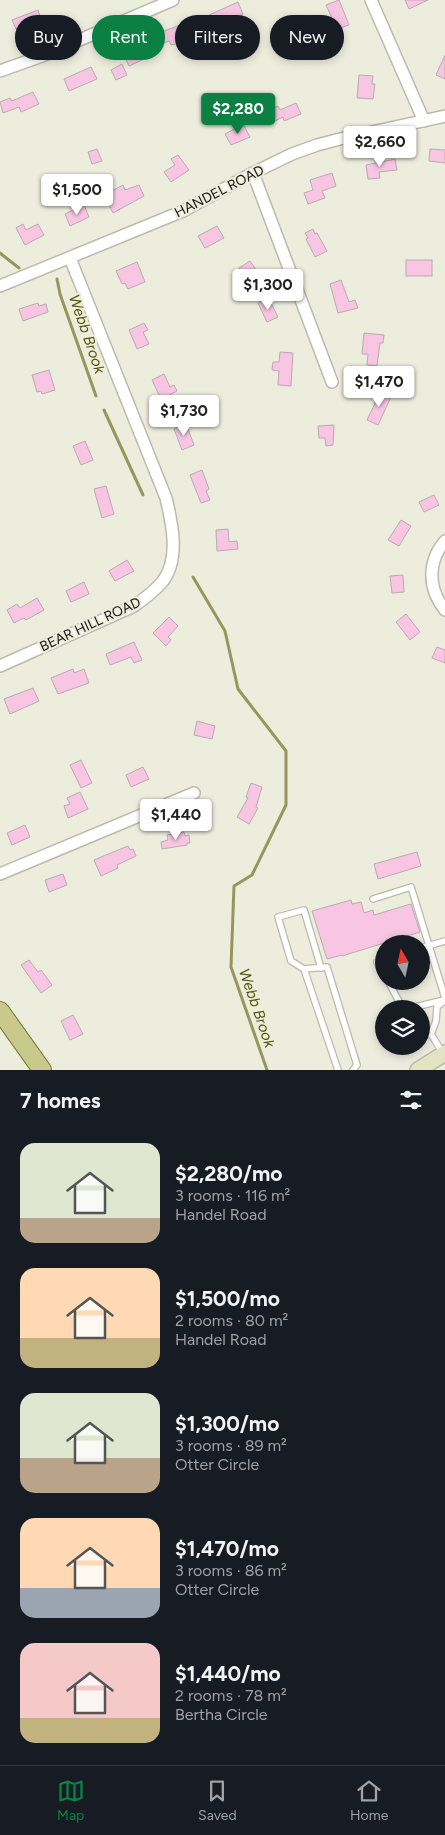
<!DOCTYPE html>
<meta charset="utf-8">
<style>
body{margin:0;font-family:Figtree,sans-serif;background:#242831;color:#f1f3f6;height:100vh;display:flex;flex-direction:column;font-size:19px;white-space:nowrap}
*{box-sizing:border-box;margin:0}
p{font-size:16px;color:#9ea1a6}
.icon{flex:none;width:28px;height:28px;fill:none;stroke:currentColor;stroke-width:2;stroke-linecap:round;stroke-linejoin:round}
.map{position:relative;height:1070px;overflow:hidden}
.side{display:flex;flex-direction:column;background:#171b24;flex:1}
.side>*{flex:none}
.banner{position:absolute;left:15px;top:15px;width:415px;height:45px;display:flex;gap:10px}
.needle{width:32px;rotate:351deg}
.tools{position:absolute;left:375px;top:935px;display:grid;gap:10px}
.tools a{display:grid;place-items:center;width:55px;height:55px;border-radius:50%;background:#171b24;box-shadow:0 2px 8px #0003;font-size:25px}
.price{position:absolute;translate:-50% -42px;padding:0 11px;border-radius:5px;background:#fff;color:#222;font-size:16px;line-height:32px;filter:drop-shadow(0 1px 2px #0008)}
.price::after{content:'';position:absolute;left:50%;top:30px;width:15px;height:11px;margin-left:-8px;background:inherit;clip-path:polygon(0 0,100% 0,50% 100%)}
.price.current{background:#0b8043;color:#fff}
ul{padding:0;list-style:none}
li{display:flex;align-items:center;gap:15px;height:125px;padding:0 20px}
li span{display:grid;place-items:center;flex:none;width:140px;height:100px;border-radius:15px;color:#555}
li>.icon{margin-inline-start:auto}
span .icon{width:60px;height:60px;fill:#fffc;stroke-width:1}
li b{font-size:21px}
h2{display:flex;justify-content:space-between;align-items:center;height:60px;padding:0 20px;font-size:21px}
.tag{padding:0 18px;border-radius:22px;background:#171b24;box-shadow:0 2px 8px #0003;font-size:18px;line-height:45px}
.tag.current{background:#0b8043;color:#fff}
.menu{display:flex;justify-content:space-around;align-items:center;height:70px;border-top:1px solid #363941;background:#171b24;font-size:14px;color:#9ea1a6}
.menu a{display:grid;justify-items:center;gap:2px}
.menu .current{color:#0b8043}
.map>svg:first-child{display:block}
.lines{fill:none;stroke-linecap:round;stroke-linejoin:round}
.stream{stroke:#95985a;stroke-width:3}
.building{fill:#f8c6e2;stroke:#baaab3}
.lane-casing{stroke:#b9bbab;stroke-width:8}
.street-casing{stroke:#b9bbab;stroke-width:14}
.secondary-casing{stroke:#b9bbab;stroke-width:18}
.primary-casing{stroke:#71722c;stroke-width:20}
.lane{stroke:#fff;stroke-width:5.5}
.street{stroke:#fff;stroke-width:11}
.secondary{stroke:#e3e4c4;stroke-width:15}
.primary{stroke:#c8c98a;stroke-width:18}
.labels{text-anchor:middle;stroke-width:4.5;stroke-linejoin:round;paint-order:stroke}
.street-label{font-size:14px;fill:#14140e;stroke:#eceddd}
.water-label{font-size:15px;font-style:italic;fill:#515204;stroke:#eceddd}
</style>
<div class="map">
<svg width="445" height="1070" viewBox="0 0 445 1070">
<rect width="100%" height="100%" fill="#eceddd"/>
<g class="lines">
<g class="stream">
<path d="M0,253L19,268"/>
<path d="M57,279L60,294L96,396"/>
<path d="M104,410L143,495"/>
<path d="M193,577L225,631L238,689L286,751V805L252,875L234,886L231,967L267,1070"/>
</g>
</g>
<g class="building">
<path d="M339,0L349,25L337,29L326,5Z"/>
<path d="M405,0H428L409,9Z"/>
<path d="M238,2L243,14L211,26L207,16Z"/>
<path d="M38,10L42,21L16,29L12,20Z"/>
<path d="M188,24L194,36L176,44L171,45L169,41L159,45L154,35L180,25L181,27Z"/>
<path d="M138,48L144,59L129,66L124,55Z"/>
<path d="M445,55V79L436,75Z"/>
<path d="M122,64L127,75L116,80L111,70Z"/>
<path d="M91,67L97,79L69,91L64,79Z"/>
<path d="M359,75L373,76L372,84H375L373,99L357,98Z"/>
<path d="M33,92L39,104L21,112L19,107L3,113L0,102L10,98L12,101Z"/>
<path d="M296,103L301,114L284,121L283,117L273,122L268,110L278,106L280,110Z"/>
<path d="M243,124L250,137L231,145L225,134Z"/>
<path d="M97,149L102,161L92,164L88,152Z"/>
<path d="M430,149L445,150V163L429,161Z"/>
<path d="M178,155L189,170L171,182L164,172L175,165L171,159Z"/>
<path d="M395,159L397,170L379,172L380,178L368,179L366,165Z"/>
<path d="M332,173L336,186L322,191L325,198L308,204L304,193L313,190L310,180Z"/>
<path d="M123,185L125,190L139,185L144,196L113,213L103,193L111,189L112,191Z"/>
<path d="M84,205L89,217L70,226L65,214Z"/>
<path d="M23,224L26,230L38,224L44,235L25,245L16,228Z"/>
<path d="M217,226L224,238L205,248L198,236Z"/>
<path d="M313,229L315,234L317,233L327,251L315,257L306,239L308,238L305,233Z"/>
<rect x="406" y="260" width="26" height="16"/>
<path d="M250,261L261,277L250,285L239,268Z"/>
<path d="M137,262L145,282L128,289L125,283L122,284L116,271Z"/>
<path d="M341,280L349,302L355,300L358,308L338,313L330,284Z"/>
<path d="M265,299L268,305L271,303L278,317L267,322L258,303Z"/>
<path d="M38,303L39,306L46,304L48,312L23,321L19,309Z"/>
<path d="M144,323L148,330L143,332L149,344L137,349L129,330Z"/>
<path d="M364,333L384,335L383,343H380L377,366L367,365L368,354H362Z"/>
<path d="M280,352L293,353L291,386L278,385L279,371L272,370L273,362H279Z"/>
<path d="M49,370L55,390L42,394L41,391L37,392L32,375Z"/>
<path d="M164,374L170,387L174,385L177,391L161,399L152,380Z"/>
<path d="M381,391L391,397L378,425L367,420Z"/>
<path d="M186,424L194,445L182,450L174,429Z"/>
<path d="M334,425L333,445L326,446L325,438H319L318,426Z"/>
<path d="M85,441L93,460L81,465L73,446Z"/>
<path d="M202,470L209,489L206,491L210,500L201,503L190,475Z"/>
<path d="M106,486L114,514L102,518L94,489Z"/>
<path d="M434,495L439,505L424,512L419,502Z"/>
<path d="M401,520L411,526L399,546L388,540Z"/>
<path d="M228,529L229,542L237,541L238,549L217,551L216,530Z"/>
<path d="M127,560L134,571L115,581L109,571Z"/>
<path d="M403,575L404,592L392,593L390,576Z"/>
<path d="M84,582L89,594L71,602L66,591Z"/>
<path d="M37,598L44,610L26,620L24,618L14,623L7,610L17,604L20,608Z"/>
<path d="M406,614L420,632L410,640L396,622Z"/>
<path d="M169,617L178,626L168,637L171,640L166,646L153,633Z"/>
<path d="M134,642L142,660L134,663L131,657L110,665L106,654Z"/>
<path d="M437,647L445,650V663L432,658Z"/>
<path d="M73,669L74,673L84,669L89,683L58,694L51,678Z"/>
<path d="M33,688L39,701L10,714L4,699Z"/>
<path d="M197,721L215,726L212,739L194,735Z"/>
<path d="M81,760L92,783L81,788L70,765Z"/>
<path d="M143,767L149,779L131,787L126,775Z"/>
<path d="M251,783L262,787L256,807L258,808L249,824L237,817L248,798L246,797Z"/>
<path d="M80,792L88,809L68,818L64,806L70,804L67,798Z"/>
<path d="M25,825L30,837L12,845L7,833Z"/>
<path d="M184,832L185,836L189,835L190,843H187V845L162,849L161,842L168,840L167,835Z"/>
<path d="M128,846L130,850L133,849L136,856L117,865L118,868L101,876L94,860Z"/>
<path d="M417,852L421,866L378,879L374,864Z"/>
<path d="M63,874L67,885L49,892L45,880Z"/>
<path d="M351,900L352,904L361,902L364,913L373,910L374,915L411,904L420,932L342,956V955L327,959L312,911Z"/>
<path d="M29,960L38,972L41,970L52,985L41,993L21,965Z"/>
<path d="M73,1015L83,1034L70,1040L61,1021Z"/>
</g>
<g class="lines">
<g class="lane-casing">
<g id="lane">
<path d="M373,899L411,887L445,998"/>
<path d="M421,948L445,941"/>
<path d="M384,960L377,962L384,974"/>
<path d="M304,969L291,961L278,917L304,910L321,968"/>
<path d="M388,981L403,1009"/>
<path d="M407,1009L444,1000"/>
<path d="M421,1033L431,1034"/>
<path d="M442,1052L431,1034L436,1021L437,1007L445,1000"/>
<path d="M338,1070L304,969L327,967L357,1065L353,1070"/>
</g>
</g>
<g class="street-casing">
<g id="street">
<path d="M371,0L424,121"/>
<path d="M0,71L42,56L173,0"/>
<path d="M253,173L332,382"/>
<path d="M0,286L183,211L253,173L292,154L317,145L340,139L445,116"/>
<path d="M445,541C427,562 428,589 445,610"/>
<path d="M0,666L134,606C144,599 155,591 163,581C180,558 172,523 166,498L70,258"/>
<path d="M0,874L194,793"/>
</g>
</g>
<g class="secondary-casing">
<path id="secondary" d="M418,1070L445,1053"/>
</g>
<g class="primary-casing">
<path id="primary" d="M0,1011L42,1070"/>
</g>
<use href="#lane" class="lane"/>
<use href="#street" class="street"/>
<use href="#secondary" class="secondary"/>
<use href="#primary" class="primary"/>
</g>
<g class="labels">
<g class="street-label">
<text transform="translate(219 191) rotate(-27)" y="5">HANDEL ROAD</text>
<text transform="translate(90 624) rotate(-25)" y="5">BEAR HILL ROAD</text>
</g>
<g class="water-label">
<text transform="translate(87 334) rotate(71)" y="5">Webb Brook</text>
<text transform="translate(257 1008) rotate(71)" y="5">Webb Brook</text>
</g>
</g>
</svg>
<div class="tools">
<a><svg class="needle" viewBox="-14 -14 28 28"><path d="M0-13l5 13h-10z" fill="#e53935"/><path d="M0 13l5-13h-10z" fill="#9ea1a6"/></svg></a>
<a><svg class="icon" aria-label="layers" viewBox="0 0 24 24"><path d="M12 4l9 5-9 5-9-5zM3 14l9 5 9-5"/></svg></a>
</div>
<b class="price current" style="left:238px;top:135px">$2,280</b>
<b class="price" style="left:380px;top:168px">$2,660</b>
<b class="price" style="left:77px;top:216px">$1,500</b>
<b class="price" style="left:268px;top:311px">$1,300</b>
<b class="price" style="left:379px;top:408px">$1,470</b>
<b class="price" style="left:184px;top:437px">$1,730</b>
<b class="price" style="left:176px;top:841px">$1,440</b>
<div class="banner">
<a class="tag">Buy</a>
<a class="tag current">Rent</a>
<a class="tag">Filters</a>
<a class="tag">New</a>
</div>
</div>
<section class="side">
<h2>7 homes<svg class="icon" aria-label="filters" viewBox="0 0 24 24"><path d="M4 7h16M4 17h16"/><circle cx="9" cy="7" r="2"/><circle cx="15" cy="17" r="2"/></svg></h2>
<ul>
<li><span style="background:linear-gradient(#dfe7d0 75%,#b9a48a 0)"><svg class="icon" aria-label="home" viewBox="0 0 24 24"><path d="M3 11l9-7 9 7M6 9v11h12V9"/></svg></span><div><b>$2,280/mo</b><p>3 rooms · 116 m²</p><p>Handel Road</p></div></li>
<li><span style="background:linear-gradient(#ffd9b3 70%,#c2b280 0)"><svg class="icon" aria-label="home" viewBox="0 0 24 24"><path d="M3 11l9-7 9 7M6 9v11h12V9"/></svg></span><div><b>$1,500/mo</b><p>2 rooms · 80 m²</p><p>Handel Road</p></div></li>
<li><span style="background:linear-gradient(#dfe7d0 65%,#b9a48a 0)"><svg class="icon" aria-label="home" viewBox="0 0 24 24"><path d="M3 11l9-7 9 7M6 9v11h12V9"/></svg></span><div><b>$1,300/mo</b><p>3 rooms · 89 m²</p><p>Otter Circle</p></div></li>
<li><span style="background:linear-gradient(#ffd9b3 70%,#9aa5b1 0)"><svg class="icon" aria-label="home" viewBox="0 0 24 24"><path d="M3 11l9-7 9 7M6 9v11h12V9"/></svg></span><div><b>$1,470/mo</b><p>3 rooms · 86 m²</p><p>Otter Circle</p></div></li>
<li><span style="background:linear-gradient(#f6c9c9 75%,#c2b280 0)"><svg class="icon" aria-label="home" viewBox="0 0 24 24"><path d="M3 11l9-7 9 7M6 9v11h12V9"/></svg></span><div><b>$1,440/mo</b><p>2 rooms · 78 m²</p><p>Bertha Circle</p></div></li>
</ul>
</section>
<nav class="menu">
<a class="current"><svg class="icon" aria-label="map" viewBox="0 0 24 24"><path d="M3 6l6-2 6 2 6-2v14l-6 2-6-2-6 2zM9 4v14M15 6v14"/></svg>Map</a>
<a><svg class="icon" aria-label="saved" viewBox="0 0 24 24"><path d="M7 4h10v16l-5-4-5 4z"/></svg>Saved</a>
<a><svg class="icon" aria-label="home" viewBox="0 0 24 24"><path d="M3 11l9-7 9 7M6 9v11h12V9"/></svg>Home</a>
</nav>
